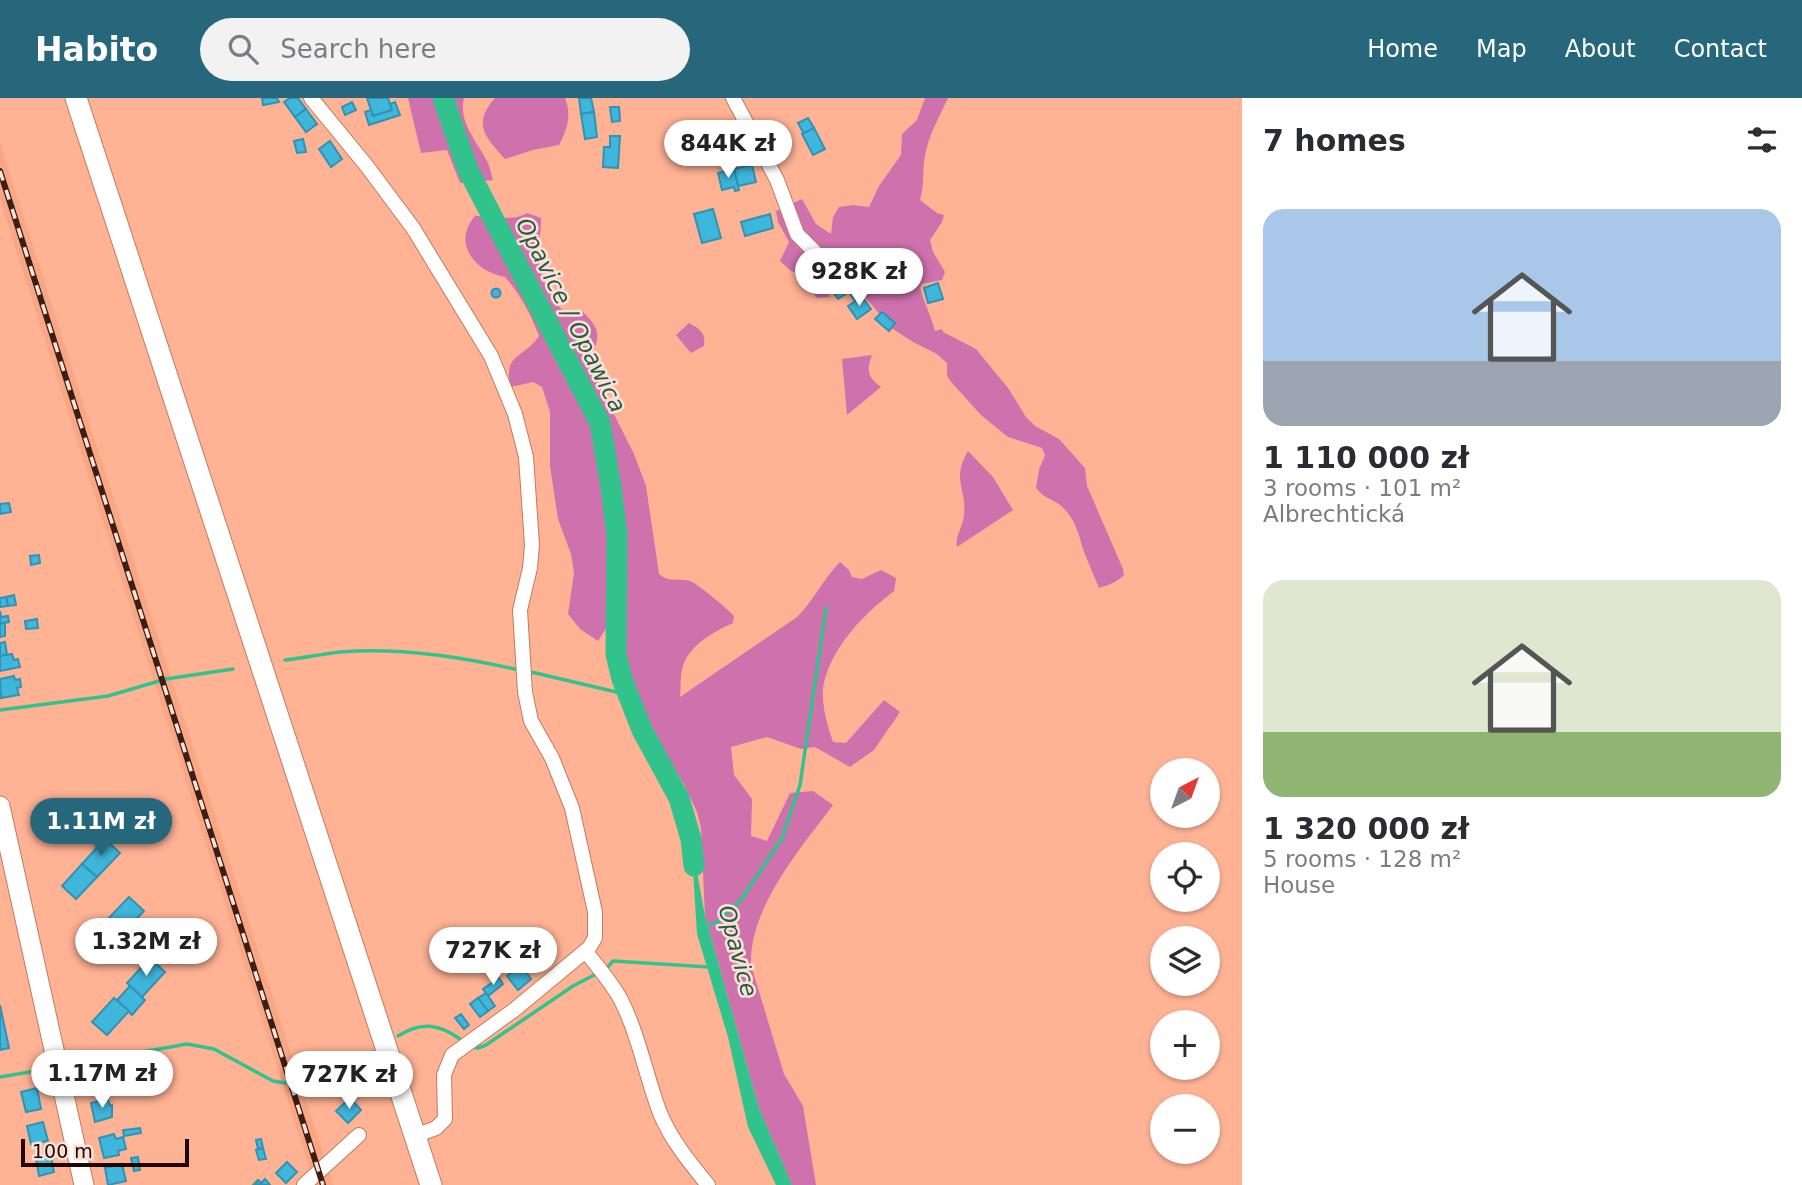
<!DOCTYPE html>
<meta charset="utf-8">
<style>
body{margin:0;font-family:"DejaVu Sans",sans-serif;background:#f2f2f3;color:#2b2b33;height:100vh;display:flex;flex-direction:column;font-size:26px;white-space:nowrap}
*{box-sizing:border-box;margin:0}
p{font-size:23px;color:#7c7c81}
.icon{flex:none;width:38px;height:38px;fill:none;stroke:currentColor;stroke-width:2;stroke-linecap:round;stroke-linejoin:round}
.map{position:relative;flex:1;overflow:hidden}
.panel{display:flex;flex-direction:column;background:#fff;width:560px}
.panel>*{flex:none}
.needle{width:46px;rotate:41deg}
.controls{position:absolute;left:1150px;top:660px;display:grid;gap:14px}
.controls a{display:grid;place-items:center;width:70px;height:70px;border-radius:50%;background:#fff;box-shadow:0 2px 5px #0004;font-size:35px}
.scale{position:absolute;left:21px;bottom:18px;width:168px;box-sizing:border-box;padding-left:7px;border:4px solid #200600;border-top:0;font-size:19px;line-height:24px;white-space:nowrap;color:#200600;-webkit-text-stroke:5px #fae2d9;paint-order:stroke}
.price{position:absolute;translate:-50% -60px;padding:0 16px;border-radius:24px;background:#fff;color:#222;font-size:23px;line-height:46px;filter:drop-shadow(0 2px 4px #0008)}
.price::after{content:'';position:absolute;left:50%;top:42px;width:21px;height:16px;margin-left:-10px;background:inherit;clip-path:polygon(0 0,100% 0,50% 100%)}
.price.current{background:#27677c;color:#fff}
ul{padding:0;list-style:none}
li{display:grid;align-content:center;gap:14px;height:371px;padding:0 21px}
li span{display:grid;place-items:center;height:217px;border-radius:21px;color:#555}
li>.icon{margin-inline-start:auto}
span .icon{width:126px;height:126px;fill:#fffc;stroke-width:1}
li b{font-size:30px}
h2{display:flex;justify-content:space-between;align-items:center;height:84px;padding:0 21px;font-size:30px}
header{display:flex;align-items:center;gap:42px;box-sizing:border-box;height:98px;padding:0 35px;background:#27677c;color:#fff}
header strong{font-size:33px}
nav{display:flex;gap:38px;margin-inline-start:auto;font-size:24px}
.search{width:490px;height:63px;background:#f2f2f3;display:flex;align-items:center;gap:18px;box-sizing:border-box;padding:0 24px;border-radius:38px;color:#7c7c81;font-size:26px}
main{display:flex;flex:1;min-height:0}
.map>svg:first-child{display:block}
.built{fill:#f9a685}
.green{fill:#cf71ad}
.water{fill:#32c38c}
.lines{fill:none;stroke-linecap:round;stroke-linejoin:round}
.stream{stroke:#32c38c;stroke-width:3.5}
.river{stroke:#32c38c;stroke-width:21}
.building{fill:#3fb6db;stroke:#3193b1;stroke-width:2}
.minor-casing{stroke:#c27a5e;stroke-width:16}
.secondary-casing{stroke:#c27a5e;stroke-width:21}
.primary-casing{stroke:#c27a5e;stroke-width:23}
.minor{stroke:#fff;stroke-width:14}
.secondary{stroke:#fff;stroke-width:19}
.primary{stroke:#fff;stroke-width:21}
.rail-casing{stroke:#3e1d14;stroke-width:6}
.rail{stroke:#fae2d9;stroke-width:3.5;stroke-dasharray:10;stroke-linecap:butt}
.labels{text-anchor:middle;stroke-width:5;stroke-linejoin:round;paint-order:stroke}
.water-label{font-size:23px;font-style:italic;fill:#265c44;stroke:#fae2d9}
</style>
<header>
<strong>Habito</strong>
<div class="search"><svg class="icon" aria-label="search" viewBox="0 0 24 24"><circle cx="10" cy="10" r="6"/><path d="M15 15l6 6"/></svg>Search here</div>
<nav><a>Home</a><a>Map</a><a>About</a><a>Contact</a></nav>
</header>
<main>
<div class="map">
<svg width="1242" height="1087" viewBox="0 0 1242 1087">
<rect width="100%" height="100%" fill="#ffb294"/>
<path class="built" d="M0,45L333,1087H315L0,101Z"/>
<g class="green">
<path d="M408,0H464C458,22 476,43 486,61C490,68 491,76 493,82L460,85L447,52L421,55Z"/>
<path d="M495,0H565C572,17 567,32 559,47L533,52L505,61C485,39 472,26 495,0Z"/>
<path d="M925,0H948C940,18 928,38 925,58C922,73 925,85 920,102L937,115L944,117L942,124L930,142L933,154L945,174L942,182L922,186L920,190C924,204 931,218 935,233L942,231L943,234L976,251L1008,290L1026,319L1035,328L1059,341L1085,370L1087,388L1123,471L1124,477C1117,484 1109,487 1099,490C1094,478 1089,466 1084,454C1079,439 1077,425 1066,413C1056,400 1047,404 1036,390L1039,372L1045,357L1042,350L1008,339L981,317L952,285L947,278V265L937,256L913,244L890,229L853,184L844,179L824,154L817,160L819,178L830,199L817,200L797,175L791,173L780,163L789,144L778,124L776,113L802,101L816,126L831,136L833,119L839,109L853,107L869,109L879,88L901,57L902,36L917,22Z"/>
<path d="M527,115L541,120C542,133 537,146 538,159C539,177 551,203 565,214L582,213C612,241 588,244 593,275L634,356L646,388L659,476C669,485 679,480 690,483C698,486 729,512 734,518L733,525C713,534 687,548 682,572C680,580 681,591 680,599L797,519C814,502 823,481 840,464L849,472L852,479L862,481L881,472L896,480L894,493C864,516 834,546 824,584C820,603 827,626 833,644L846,645L884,602L900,614L874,652L850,669L815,649L801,651L767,639L731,649L734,677L752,701L751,738L767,743L790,695L813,693L833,707C800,751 749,810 751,867L784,976L803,1008L816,1087H792L759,1010L705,818L701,730L697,714L684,686L655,639L636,627L616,577L607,529L598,543L580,531L568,516L574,475L571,456L558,421L550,368V314L542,289L533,284L511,289C502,255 525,260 539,238C531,217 521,197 505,179C476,174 451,146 475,118C492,118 512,124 527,115Z"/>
<path d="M689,225C700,231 706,235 704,248L691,255L676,237Z"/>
<path d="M872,257C866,273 868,279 881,289L847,317L842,261Z"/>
<path d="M968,353L993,379L1013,412L957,449C955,437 963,429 964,417C967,391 951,381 968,353Z"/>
</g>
<path class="water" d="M691,741L705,818L759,1010L792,1087H776L748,1029L728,939L697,836Z"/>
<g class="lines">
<g class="stream">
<path d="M285,562C303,560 322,556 340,554C397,549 463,559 519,572"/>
<path d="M527,573L629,597"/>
<path d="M0,612L108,598L166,581L233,571"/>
<path d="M705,829L719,823L741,802L782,740L800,687L826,510"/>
<path d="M606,871L613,863L709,869"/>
<path d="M398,938C421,923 439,926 460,941"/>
<path d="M472,949L478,950L486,947L573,888L598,875"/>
<path d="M64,968L187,946L214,951L273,983L285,985L333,973L373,954"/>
<path d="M0,979L53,970"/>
</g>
<path class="river" d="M443,0L468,72L600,325L611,389L617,438L616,556L622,581L642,632L679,700L691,741L694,768"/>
</g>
<g class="building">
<path d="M262,0H277L279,4L263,7Z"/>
<path d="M290,0H298L306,11L295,19L284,4Z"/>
<path d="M367,0H388L392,12L373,18Z"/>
<path d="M579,0H591L594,14L581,16Z"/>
<path d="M352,4L356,12L345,17L342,9Z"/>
<path d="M395,4L400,17L369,27L365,14L371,12L373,18L392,12L390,6Z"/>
<path d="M610,9H619L620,23L612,24Z"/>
<path d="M306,11L317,26L306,34L295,19Z"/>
<path d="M594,14L597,39L585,41L581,16Z"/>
<path d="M808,20L814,30L804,36L798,25Z"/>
<path d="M814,30L825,51L813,57L802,36Z"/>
<path d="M610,38H620L618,70L603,69L604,49H610Z"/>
<path d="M303,41L306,54L297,55L294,43Z"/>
<path d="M330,43L342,61L331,69L319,51Z"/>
<path d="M752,67L756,84L738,88L734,71Z"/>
<path d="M734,71L739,92L735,93L734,89L722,92L718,75Z"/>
<path d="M713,111L721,140L702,145L694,116Z"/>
<path d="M770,116L773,130L745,138L741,124Z"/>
<path d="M838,175L850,193L838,201L826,184Z"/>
<path d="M938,185L943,201L928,205L924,190Z"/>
<path d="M853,186L862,198L855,203L849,194L851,192L848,189Z"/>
<circle cx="496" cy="195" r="4.5"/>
<path d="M862,199L871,211L857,221L848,208Z"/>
<path d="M882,214L895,225L889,233L875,221Z"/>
<path d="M9,405L11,414L0,416V406Z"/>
<path d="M39,457L40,465L31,467L30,458Z"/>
<path d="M14,497L16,507L8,508L6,499Z"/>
<path d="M6,499L8,508L0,509V500Z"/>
<path d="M0,513L1,519L8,518L9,524L0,526Z"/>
<path d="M37,521L38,530L26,531L25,523Z"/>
<path d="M5,525V538L0,539V526Z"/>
<path d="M5,544L7,557L0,558V545Z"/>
<path d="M12,556L14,562L18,561L20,569L0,573V558Z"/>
<path d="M14,578L15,582L20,581L21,589L17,590L19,597L1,600L0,581Z"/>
<path d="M105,741L120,755L97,779L82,766Z"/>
<path d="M82,766L97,779L76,801L62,788Z"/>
<path d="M129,799L144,813L122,836L107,822Z"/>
<path d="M107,822L122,836L100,859L86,846Z"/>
<path d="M469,848L476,858L459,870L452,860Z"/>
<path d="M510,854L521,867L513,874L502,860Z"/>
<path d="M150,860L165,874L142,899L127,885Z"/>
<path d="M521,867L531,881L518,892L507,878Z"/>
<path d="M499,880L503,886L488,898L483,891Z"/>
<path d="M130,888L145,902L132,917L117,902Z"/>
<path d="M486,895L495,908L488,913L478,900Z"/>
<path d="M114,900L129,913L107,937L92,924Z"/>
<path d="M478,900L488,913L480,919L470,906Z"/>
<path d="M0,907L9,950L0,952Z"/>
<path d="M461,916L469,927L464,931L455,920Z"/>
<path d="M37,990L41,1011L26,1014L21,994Z"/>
<path d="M350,1000L361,1012L348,1025L336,1013Z"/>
<path d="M108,1001L110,1008L112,1007V1019L95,1024L91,1005Z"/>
<path d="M43,1024L48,1043L31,1046L27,1028Z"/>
<path d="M140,1030L141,1035L124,1038L123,1032Z"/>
<path d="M114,1036L116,1041L123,1039L126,1051L118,1053L119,1057L104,1060L99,1040Z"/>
<path d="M261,1041L263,1050L258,1051L256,1042Z"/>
<path d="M263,1050L266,1061L259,1062L256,1052Z"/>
<path d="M51,1058L54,1074L39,1078L36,1061Z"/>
<path d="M138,1059L140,1072L134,1073L131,1060Z"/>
<path d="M287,1064L297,1074L286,1085L276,1075Z"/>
<path d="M122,1066L126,1083L108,1087L105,1070Z"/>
<path d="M265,1081L270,1087L254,1086L258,1082L261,1085Z"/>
</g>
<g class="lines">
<g class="minor-casing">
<g id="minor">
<path d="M311,0L366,67L413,130L491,258L515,316L526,359L532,447L530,470L520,512L525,594L531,623L552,660L572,710L595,814V840L589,850L514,912L452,957L444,977L445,1021L436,1030L415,1038"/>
<path d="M733,0L777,82L797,136L814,153"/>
<path d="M586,854C598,869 612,885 621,902C639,938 646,978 660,1015C671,1042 690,1065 708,1087"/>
<path d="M304,1087L359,1037"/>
</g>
</g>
<g class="secondary-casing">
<path id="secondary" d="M0,708L84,1087"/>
</g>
<g class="primary-casing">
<path id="primary" d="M76,0L431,1087"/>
</g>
<use href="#minor" class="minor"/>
<use href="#secondary" class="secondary"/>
<use href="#primary" class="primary"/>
<g class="rail-casing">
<path id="rail" d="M0,73L323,1087"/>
</g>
<use href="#rail" class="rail"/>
</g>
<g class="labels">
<g class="water-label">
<text transform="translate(571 217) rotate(63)" y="8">Opavice / Opawica</text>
<text transform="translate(738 853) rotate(75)" y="8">Opavice</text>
</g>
</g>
</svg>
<div class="controls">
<a><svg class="needle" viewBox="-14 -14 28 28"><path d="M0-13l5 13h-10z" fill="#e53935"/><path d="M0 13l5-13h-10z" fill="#7c7c81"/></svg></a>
<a><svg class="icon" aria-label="locate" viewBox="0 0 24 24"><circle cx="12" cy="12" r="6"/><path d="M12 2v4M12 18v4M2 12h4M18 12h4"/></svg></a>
<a><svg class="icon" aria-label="layers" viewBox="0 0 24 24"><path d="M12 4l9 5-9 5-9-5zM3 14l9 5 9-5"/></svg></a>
<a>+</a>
<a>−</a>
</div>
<div class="scale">100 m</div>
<b class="price" style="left:728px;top:82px">844K zł</b>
<b class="price" style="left:859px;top:210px">928K zł</b>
<b class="price current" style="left:101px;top:760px">1.11M zł</b>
<b class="price" style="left:146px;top:880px">1.32M zł</b>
<b class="price" style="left:493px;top:889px">727K zł</b>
<b class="price" style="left:102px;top:1012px">1.17M zł</b>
<b class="price" style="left:349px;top:1013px">727K zł</b>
</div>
<section class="panel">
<h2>7 homes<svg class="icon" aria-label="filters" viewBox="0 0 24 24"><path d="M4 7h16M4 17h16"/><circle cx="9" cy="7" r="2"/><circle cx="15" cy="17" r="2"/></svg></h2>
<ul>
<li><span style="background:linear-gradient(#a9c7e8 70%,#9aa5b1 0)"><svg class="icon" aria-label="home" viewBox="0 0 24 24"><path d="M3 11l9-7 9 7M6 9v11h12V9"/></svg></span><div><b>1 110 000 zł</b><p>3 rooms · 101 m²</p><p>Albrechtická</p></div></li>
<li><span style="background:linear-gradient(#dfe7d0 70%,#8fb573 0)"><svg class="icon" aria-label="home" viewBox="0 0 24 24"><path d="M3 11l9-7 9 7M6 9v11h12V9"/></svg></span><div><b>1 320 000 zł</b><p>5 rooms · 128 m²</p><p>House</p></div></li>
</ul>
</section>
</main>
